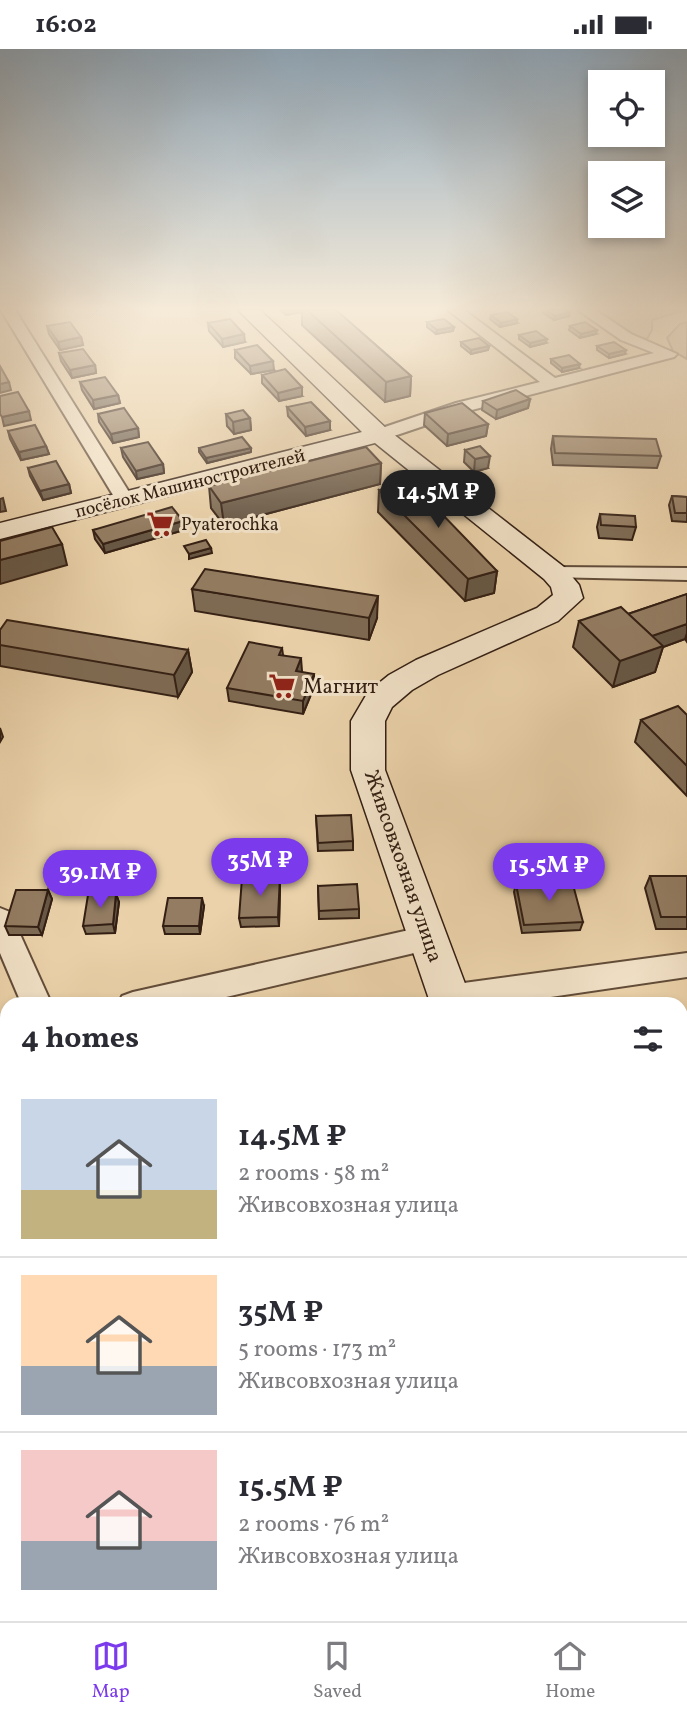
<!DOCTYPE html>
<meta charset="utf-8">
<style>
body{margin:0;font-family:Vollkorn,serif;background:#f7f7f7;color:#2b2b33;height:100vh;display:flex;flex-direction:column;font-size:26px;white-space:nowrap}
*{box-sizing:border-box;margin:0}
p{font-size:23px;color:#7c7c81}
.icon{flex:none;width:38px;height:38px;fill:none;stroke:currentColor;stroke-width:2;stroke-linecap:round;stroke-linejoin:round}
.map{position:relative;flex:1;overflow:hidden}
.panel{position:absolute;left:0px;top:948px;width:688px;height:625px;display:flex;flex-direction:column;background:#fff;border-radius:21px 21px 0 0;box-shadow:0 4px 10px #0003}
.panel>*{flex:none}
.fabs{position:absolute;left:588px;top:21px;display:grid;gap:14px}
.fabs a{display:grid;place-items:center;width:77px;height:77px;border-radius:0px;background:#fff;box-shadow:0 4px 10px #0003;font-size:35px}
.price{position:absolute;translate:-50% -60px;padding:0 16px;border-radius:24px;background:#7c3aed;color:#fff;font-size:23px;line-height:46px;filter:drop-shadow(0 2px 4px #0008)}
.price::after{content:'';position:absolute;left:50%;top:42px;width:21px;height:16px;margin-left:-10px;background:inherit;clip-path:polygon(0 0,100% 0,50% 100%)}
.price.selected{background:#222;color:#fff}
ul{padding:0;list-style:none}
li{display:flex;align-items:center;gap:21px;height:175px;padding:0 21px}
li+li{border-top:2px solid #e1e1e2}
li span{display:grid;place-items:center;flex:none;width:196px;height:140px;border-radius:0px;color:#555}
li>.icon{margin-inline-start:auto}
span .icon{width:84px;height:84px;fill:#fffc;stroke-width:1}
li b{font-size:30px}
h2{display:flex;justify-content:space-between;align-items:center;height:84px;padding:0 21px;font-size:30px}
.status{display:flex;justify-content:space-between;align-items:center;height:49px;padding:0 35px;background:#fff;direction:ltr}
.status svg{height:19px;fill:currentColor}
.tabs{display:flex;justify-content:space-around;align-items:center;height:98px;border-top:2px solid #e1e1e2;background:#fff;font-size:19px;color:#7c7c81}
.tabs a{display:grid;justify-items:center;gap:4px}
.tabs .selected{color:#7c3aed}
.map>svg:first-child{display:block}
.green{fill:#ccb490;stroke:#806a52;stroke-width:2}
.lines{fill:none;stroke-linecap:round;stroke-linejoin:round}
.street-casing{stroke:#614c39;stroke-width:4}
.secondary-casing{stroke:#331f13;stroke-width:3}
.street{fill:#f2e2c8;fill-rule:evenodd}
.secondary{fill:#f2e2c8;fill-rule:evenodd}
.wall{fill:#7e6b54;stroke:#331f13;stroke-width:2}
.shaded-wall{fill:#675745;stroke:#331f13;stroke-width:2}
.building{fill:#937c62;stroke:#331f13;stroke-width:2}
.labels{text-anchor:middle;stroke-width:6;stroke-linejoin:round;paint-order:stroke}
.far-street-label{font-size:18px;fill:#331f13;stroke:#f2e2c8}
.far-poi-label{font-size:18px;fill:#331f13;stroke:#f2e2c8;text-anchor:start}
.poi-label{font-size:21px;fill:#331f13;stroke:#f2e2c8;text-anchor:start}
.street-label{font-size:21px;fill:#331f13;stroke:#f2e2c8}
</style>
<div class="status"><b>16:02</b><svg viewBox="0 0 49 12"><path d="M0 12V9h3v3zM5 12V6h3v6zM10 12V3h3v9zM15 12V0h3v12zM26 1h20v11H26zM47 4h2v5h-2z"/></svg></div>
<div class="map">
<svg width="687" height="1572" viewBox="0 0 687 1572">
<rect width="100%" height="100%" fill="#ebd2aa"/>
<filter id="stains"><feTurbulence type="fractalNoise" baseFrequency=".00286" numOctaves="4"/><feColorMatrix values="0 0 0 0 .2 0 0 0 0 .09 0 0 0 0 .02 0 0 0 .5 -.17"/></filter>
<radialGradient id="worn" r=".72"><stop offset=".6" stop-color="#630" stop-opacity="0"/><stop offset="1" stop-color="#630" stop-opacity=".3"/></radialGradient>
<g class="green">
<path d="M597,261H679L682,262L652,271V281L647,290L636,287Z"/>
<path d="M687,273V310L673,302L667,289L680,275Z"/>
</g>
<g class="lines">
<g class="street-casing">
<g id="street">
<path d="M1,261H15L134,451L132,455L125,457L116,451Z"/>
<path d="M448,261H464L555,329L654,304L621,291L578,261H595L631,285L677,305L674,308L468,362L385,390H373L370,386L373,382L456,354L540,333Z"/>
<path d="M554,518L687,519V531L547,528L544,524L547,520Z"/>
<path d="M0,859L10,863L52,956H22L0,904Z"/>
<path d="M427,877L437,881L441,889L437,897L427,901L192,956H118L122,947L133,943Z"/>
<path d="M687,904V928L496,956H437L434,949L438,940L449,936Z"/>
<path d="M687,1448V1495L681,1498V1451Z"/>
<path d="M302,1566H348L350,1572H305Z"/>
<path d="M593,1566H638L635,1572H591Z"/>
</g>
</g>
<g class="secondary-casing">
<g id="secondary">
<path d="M238,261H260L388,381L564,518L579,536L583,549L558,572L438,626L412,641L392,658L385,672V721L473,956H431L351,721V672L368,643L389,626L416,611L537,559L553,546L551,538L544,530L375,394L0,490V474L362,383Z"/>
<path d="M681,1268L687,1270V1329L681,1326Z"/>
</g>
</g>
<use href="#street" class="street"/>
<use href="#secondary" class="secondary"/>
</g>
<g class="wall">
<path d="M280,261H336L411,327L410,347L385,353L302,276V263L286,266Z"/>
<path d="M543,261H566L569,267L554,271L543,264Z"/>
<path d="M491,266L517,274L500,278L490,270Z"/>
<path d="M427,273L454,278L453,282L436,285L427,278Z"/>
<path d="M208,274L245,293L223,298L209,282Z"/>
<path d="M47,277L81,288L83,296L60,301L49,285Z"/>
<path d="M570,277L596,285L580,289L569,281Z"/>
<path d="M519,286L546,294L530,298L519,290Z"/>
<path d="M461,293L489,297L488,301L471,305L461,297Z"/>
<path d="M597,297L625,305L609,309L597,301Z"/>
<path d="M235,301L274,321L251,325L235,309Z"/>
<path d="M59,304L95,316L96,324L72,329L61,312Z"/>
<path d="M551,310L579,319L562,323L551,314Z"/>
<path d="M262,326L302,347L279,352L262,334Z"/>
<path d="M80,333L118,346L120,354L94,360L82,341Z"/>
<path d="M530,350L528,359L496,370L482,361L483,352Z"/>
<path d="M287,358L330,381L306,387L288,367Z"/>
<path d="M425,364L488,375L486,387L447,397L424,376Z"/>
<path d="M98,365L138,379L139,388L113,394L99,373Z"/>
<path d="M226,365L250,369L251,381L234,385L227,377Z"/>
<path d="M8,382L46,397L49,405L21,411L10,390Z"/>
<path d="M553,387L661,407L657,419L553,416L551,400Z"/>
<path d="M121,399L163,415L164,424L137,430L123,408Z"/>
<path d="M199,399L251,403L207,414L199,403Z"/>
<path d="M465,401L488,419L474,423L464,413Z"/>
<path d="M381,414L380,435L224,476L211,459L209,437Z"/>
<path d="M28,419L69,435L71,444L43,451L30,427Z"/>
<path d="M379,441L497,522L494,544L465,552L378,463Z"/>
<path d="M672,447L687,448V473L672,472L669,456Z"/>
<path d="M600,465L636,478L632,491L599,489L597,478Z"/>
<path d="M183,472L184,481L105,504L95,490L93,481Z"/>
<path d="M192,540L377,569L369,591L195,562Z"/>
<path d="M687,545V593L685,590L663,598L655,623L613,638L573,598L579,572L628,565Z"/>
<path d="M0,581L188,601L192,623L178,648L0,617Z"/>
<path d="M282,599L283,606L302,623L314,638L303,665L229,652L227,639Z"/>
<path d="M687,666V747L635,693L641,671Z"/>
<path d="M316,767L353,792V801L318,802Z"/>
<path d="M650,827H687V880H656L645,839Z"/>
<path d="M516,835L583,873L580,881L522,884L514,843Z"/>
<path d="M280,837L279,877L241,878L239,869Z"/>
<path d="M318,837L359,860V869L319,870Z"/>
<path d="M48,841L52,850L42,886H9L5,877Z"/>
<path d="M116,845L119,853L115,884L86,885L83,877Z"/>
<path d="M204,857L200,885H165L163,877Z"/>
</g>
<g class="shaded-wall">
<path d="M285,261H302V263L286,266Z"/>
<path d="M570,263L569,267L554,271L555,267Z"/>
<path d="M517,270V274L500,278L501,274Z"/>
<path d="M454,278L453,282L436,285L437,281Z"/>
<path d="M597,281L596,285L580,289L581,285Z"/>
<path d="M244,285L245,293L223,298L222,290Z"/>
<path d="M81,288L83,296L60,301L58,293Z"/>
<path d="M547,290L546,294L530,298V294Z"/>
<path d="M489,297L488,301L471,305V301Z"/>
<path d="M626,301L625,305L609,309V305Z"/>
<path d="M273,312L274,321L251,325L250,317Z"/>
<path d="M580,315L579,319L562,323V319Z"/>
<path d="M95,316L96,324L72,329L70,321Z"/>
<path d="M411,327L410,347L385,353L386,333Z"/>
<path d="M9,333L11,341L0,344V335Z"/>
<path d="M302,338V347L279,352L278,344Z"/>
<path d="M118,346L120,354L94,360L93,351Z"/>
<path d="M530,350L528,359L496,370L497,361Z"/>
<path d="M29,362L31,371L4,377L2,368Z"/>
<path d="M250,369L251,381L234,385L233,373Z"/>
<path d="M330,372V381L306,387L305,378Z"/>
<path d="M488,375L486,387L447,397L448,385Z"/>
<path d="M138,379L139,388L113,394L111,385Z"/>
<path d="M46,397L49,405L21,411L19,403Z"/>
<path d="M251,399V403L207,414L206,409Z"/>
<path d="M490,407L488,419L474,423L475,410Z"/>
<path d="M381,414L380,435L224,476L221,454Z"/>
<path d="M163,415L164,424L137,430L136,422Z"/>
<path d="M69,435L71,444L43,451L40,442Z"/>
<path d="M3,449L6,462L0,463V450Z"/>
<path d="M183,472L184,481L105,504L103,495Z"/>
<path d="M62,495L67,516L0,535V511Z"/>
<path d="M211,499L212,504L189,510V505Z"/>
<path d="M497,522L494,544L465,552L468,530Z"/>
<path d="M378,547L377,569L369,591V569Z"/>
<path d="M687,575V584L685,590L663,598L655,623L613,638L620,612L642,590Z"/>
<path d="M188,601L192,623L178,648L174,626Z"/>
<path d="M301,609L302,622L296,635V622Z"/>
<path d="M314,625V638L303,665V652Z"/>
<path d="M0,679L3,688L0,693Z"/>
<path d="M280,828V837L279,877L278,868Z"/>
<path d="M48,841L52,850L42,886L38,878Z"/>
<path d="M116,845L119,853L115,884L113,875Z"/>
<path d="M202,849L204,857L200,885L199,877Z"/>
<path d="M7,1063V1076L0,1079V1066Z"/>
<path d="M7,1197V1205H6L1,1200Z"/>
</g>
<g class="building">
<path d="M307,261H336L411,327L386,333Z"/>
<path d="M545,261H566L570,263L555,267Z"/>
<path d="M507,263L517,270L501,274L491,266Z"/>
<path d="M230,270L244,285L222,290L208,274Z"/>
<path d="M444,270L454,278L437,281L427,273Z"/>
<path d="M70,273L81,288L58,293L47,277Z"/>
<path d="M585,273L597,281L581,285L570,277Z"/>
<path d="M536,282L547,290L530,294L519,286Z"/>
<path d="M479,289L489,297L471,301L461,293Z"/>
<path d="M614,293L626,301L609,305L597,297Z"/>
<path d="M257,296L273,312L250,317L235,301Z"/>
<path d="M83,300L95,316L70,321L59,304Z"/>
<path d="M569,306L580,315L562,319L551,310Z"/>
<path d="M0,317L9,333L0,335Z"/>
<path d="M285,320L302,338L278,344L262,326Z"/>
<path d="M105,328L118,346L93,351L80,333Z"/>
<path d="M516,341L530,350L497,361L483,352Z"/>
<path d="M18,343L29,362L2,368L0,365V347Z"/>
<path d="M311,353L330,372L305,378L287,358Z"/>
<path d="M462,354L488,375L448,385L425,364Z"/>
<path d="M124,359L138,379L111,385L98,365Z"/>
<path d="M243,361L250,369L233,373L226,365Z"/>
<path d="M35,376L46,397L19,403L8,382Z"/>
<path d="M553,387L656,390L661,407L555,404Z"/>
<path d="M242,388L251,399L206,409L199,399Z"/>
<path d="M148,393L163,415L136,422L121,399Z"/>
<path d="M480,397L490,407L475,410L465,401Z"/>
<path d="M366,398L381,414L221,454L209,437Z"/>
<path d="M56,412L69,435L40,442L28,419Z"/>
<path d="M411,433L497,522L468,530L379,441Z"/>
<path d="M672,447L687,448V464H675Z"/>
<path d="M172,458L183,472L103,495L93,481Z"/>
<path d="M600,465L635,467L636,478L601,476Z"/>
<path d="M52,478L62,495L0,511V492Z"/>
<path d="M206,491L211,499L189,505L184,497Z"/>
<path d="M205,520L378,547L369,569L192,540Z"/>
<path d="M687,545V575L652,587L628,565Z"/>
<path d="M621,558L663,597L620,612L579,572Z"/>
<path d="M7,571L188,601L174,626L0,596V581Z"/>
<path d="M249,593L282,599L279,606L301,609L296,622L314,625L303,652L227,639Z"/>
<path d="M678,657L687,666V717L641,671Z"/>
<path d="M351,766L353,792L318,794L316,767Z"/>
<path d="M650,827H687V868H661Z"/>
<path d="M280,828L278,868L239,869L242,829Z"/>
<path d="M572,832L583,873L524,876L516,835Z"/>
<path d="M357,835L359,860L319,862L318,837Z"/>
<path d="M16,841H48L38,878L5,877Z"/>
<path d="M116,845L113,875L83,877L88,846Z"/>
<path d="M168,849H202L199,877H163Z"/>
<path d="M7,992V1063L0,1066V996Z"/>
<path d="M7,1139V1197L1,1200L0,1195V1143Z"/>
<path d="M166,1566H246L248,1572H168Z"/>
</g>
<linearGradient id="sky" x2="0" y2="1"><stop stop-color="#90a8bb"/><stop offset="0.54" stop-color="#f6ebd9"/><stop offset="1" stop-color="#f6ebd9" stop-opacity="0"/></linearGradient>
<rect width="687" height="481" fill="url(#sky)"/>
<defs>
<g id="supermarket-bare" transform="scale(2.1)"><path d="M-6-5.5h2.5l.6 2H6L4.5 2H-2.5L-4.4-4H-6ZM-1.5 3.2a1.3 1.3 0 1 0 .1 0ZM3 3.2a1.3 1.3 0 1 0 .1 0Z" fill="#8f2418" stroke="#f2e2c8" stroke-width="2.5" paint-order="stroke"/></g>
</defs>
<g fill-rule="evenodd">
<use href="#supermarket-bare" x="160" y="475"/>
<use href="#supermarket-bare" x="282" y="637"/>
</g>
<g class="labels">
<g class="far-street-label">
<text transform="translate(190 434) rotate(-14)" y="6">посёлок Машиностроителей</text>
</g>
<g class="far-poi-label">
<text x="181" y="481">Pyaterochka</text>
</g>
<g class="poi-label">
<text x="303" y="644">Магнит</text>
</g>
<g class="street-label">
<text transform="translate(404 817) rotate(71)" y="7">Живсовхозная улица</text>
</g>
</g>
<rect width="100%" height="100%" filter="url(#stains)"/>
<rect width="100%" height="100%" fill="url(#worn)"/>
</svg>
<div class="fabs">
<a><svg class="icon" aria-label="locate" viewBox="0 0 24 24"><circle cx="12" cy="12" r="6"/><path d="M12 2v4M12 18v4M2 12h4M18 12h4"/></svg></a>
<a><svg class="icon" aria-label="layers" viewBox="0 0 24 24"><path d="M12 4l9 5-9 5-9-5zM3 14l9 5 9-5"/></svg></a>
</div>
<b class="price selected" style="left:438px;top:481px">14.5M ₽</b>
<b class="price" style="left:260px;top:849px">35M ₽</b>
<b class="price" style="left:549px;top:854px">15.5M ₽</b>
<b class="price" style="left:100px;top:861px">39.1M ₽</b>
<section class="panel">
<h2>4 homes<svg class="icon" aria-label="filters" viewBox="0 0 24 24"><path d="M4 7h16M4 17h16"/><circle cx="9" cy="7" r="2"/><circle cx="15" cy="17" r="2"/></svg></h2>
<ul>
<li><span style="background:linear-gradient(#c9d6e8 65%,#c2b280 0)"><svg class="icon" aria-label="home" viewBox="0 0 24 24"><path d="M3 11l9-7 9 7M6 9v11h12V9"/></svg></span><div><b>14.5M ₽</b><p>2 rooms · 58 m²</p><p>Живсовхозная улица</p></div></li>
<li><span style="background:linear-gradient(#ffd9b3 65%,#9aa5b1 0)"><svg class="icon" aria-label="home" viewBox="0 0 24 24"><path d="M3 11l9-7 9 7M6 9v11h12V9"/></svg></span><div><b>35M ₽</b><p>5 rooms · 173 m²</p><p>Живсовхозная улица</p></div></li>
<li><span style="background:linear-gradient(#f6c9c9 65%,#9aa5b1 0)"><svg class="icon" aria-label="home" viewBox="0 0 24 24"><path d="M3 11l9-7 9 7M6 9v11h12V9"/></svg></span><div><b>15.5M ₽</b><p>2 rooms · 76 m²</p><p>Живсовхозная улица</p></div></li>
</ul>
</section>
</div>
<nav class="tabs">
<a class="selected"><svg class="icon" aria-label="map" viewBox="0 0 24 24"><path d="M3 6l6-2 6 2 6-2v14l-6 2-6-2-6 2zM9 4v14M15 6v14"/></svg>Map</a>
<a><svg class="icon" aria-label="saved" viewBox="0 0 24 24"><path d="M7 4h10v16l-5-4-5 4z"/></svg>Saved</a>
<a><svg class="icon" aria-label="home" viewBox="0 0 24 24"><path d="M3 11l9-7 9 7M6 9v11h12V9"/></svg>Home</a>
</nav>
